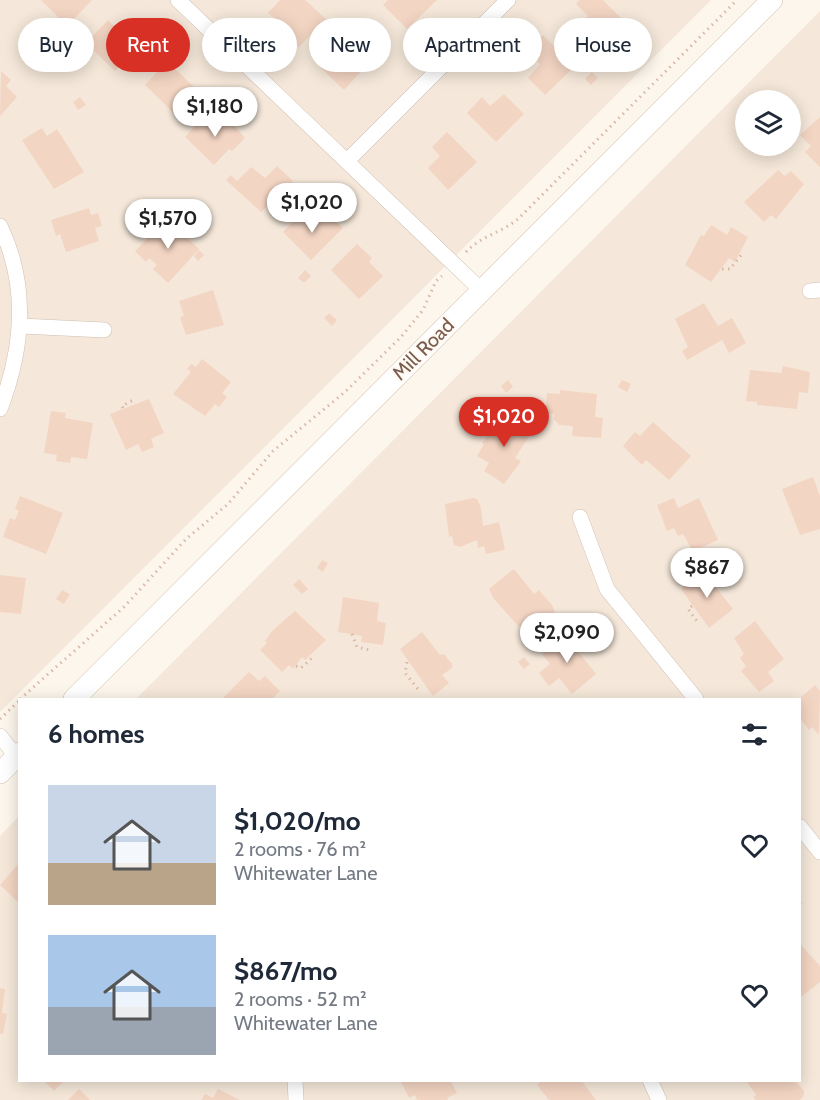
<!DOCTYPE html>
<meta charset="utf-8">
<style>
body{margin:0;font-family:Cabin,sans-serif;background:#f2f2f3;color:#1f2937;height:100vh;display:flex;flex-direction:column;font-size:22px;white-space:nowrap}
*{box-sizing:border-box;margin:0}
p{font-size:20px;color:#747a83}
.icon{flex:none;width:33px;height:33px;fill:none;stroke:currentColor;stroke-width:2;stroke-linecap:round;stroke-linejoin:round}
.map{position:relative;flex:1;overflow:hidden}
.sheet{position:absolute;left:18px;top:698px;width:783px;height:384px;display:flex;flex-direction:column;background:#fff;border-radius:0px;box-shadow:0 3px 15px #0003}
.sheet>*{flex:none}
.banner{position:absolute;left:18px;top:18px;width:784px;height:54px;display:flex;gap:12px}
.buttons{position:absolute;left:735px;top:90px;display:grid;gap:12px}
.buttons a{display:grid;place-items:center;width:66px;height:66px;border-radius:50%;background:#fff;box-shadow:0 3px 15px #0003;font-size:30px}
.price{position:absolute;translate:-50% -51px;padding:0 14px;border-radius:21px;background:#fff;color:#222;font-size:20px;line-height:39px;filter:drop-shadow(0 2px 3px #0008)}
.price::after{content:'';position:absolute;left:50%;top:36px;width:18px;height:14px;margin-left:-9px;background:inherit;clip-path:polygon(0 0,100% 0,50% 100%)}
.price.current{background:#d93025;color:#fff}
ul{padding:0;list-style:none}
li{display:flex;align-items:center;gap:18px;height:150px;padding:0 30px}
li span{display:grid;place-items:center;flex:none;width:168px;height:120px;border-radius:0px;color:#555}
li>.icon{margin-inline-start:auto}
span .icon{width:72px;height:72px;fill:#fffc;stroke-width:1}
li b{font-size:26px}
h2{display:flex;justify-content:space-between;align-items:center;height:72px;padding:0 30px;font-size:26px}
.pill{padding:0 21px;border-radius:27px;background:#fff;box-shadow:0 3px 15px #0003;font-size:21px;line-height:54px}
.pill.current{background:#d93025;color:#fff}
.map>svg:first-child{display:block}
.residential{fill:#f5e8da;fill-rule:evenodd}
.building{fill:#f3d5c3}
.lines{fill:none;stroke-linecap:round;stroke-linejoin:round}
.street-casing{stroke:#d1beb0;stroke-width:16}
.secondary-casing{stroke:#d6c0b0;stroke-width:22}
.path{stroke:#d9b8a5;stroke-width:3;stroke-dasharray:1.5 4.5;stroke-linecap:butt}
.street{stroke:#fff;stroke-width:15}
.secondary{stroke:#fff;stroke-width:21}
.labels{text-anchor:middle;stroke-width:4.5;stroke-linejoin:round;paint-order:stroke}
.street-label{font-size:20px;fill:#7a5c4d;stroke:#fffaf3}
</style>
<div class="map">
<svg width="820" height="1100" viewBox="0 0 820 1100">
<rect width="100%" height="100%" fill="#fdf6ec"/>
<g class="residential">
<path d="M0,0H711L0,712Z"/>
<path d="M820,11V1100H0V836L19,816L20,1080H800V699H136ZM746,100H790V146H746Z"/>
</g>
<g class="building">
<path d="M41,0H92L67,26Z"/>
<path d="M280,0H305L326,19L299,47L285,33L288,29L268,13Z"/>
<path d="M388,0H437L407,29L383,5Z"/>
<path d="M579,0H603L622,19L594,47L576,29L588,16L576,4Z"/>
<path d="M108,20L120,32L128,23L149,46L132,63L127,58L115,71L86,43Z"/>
<path d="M543,35L574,67L545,95L528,78L540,64L527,51Z"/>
<path d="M338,38L366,66L344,90L315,62Z"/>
<path d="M167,61L196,89V93L175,114L145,85Z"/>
<path d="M1,71L11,80L6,86L17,97L0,116Z"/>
<path d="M592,72L598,78L591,85L585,79Z"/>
<path d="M504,94L524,114L496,142L467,113L482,97L490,106Z"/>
<path d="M80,97L86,105L78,110L73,102Z"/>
<path d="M206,115L219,126L227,118L245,138L232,151L229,149L214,165L185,137Z"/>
<path d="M820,117V167L805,152L811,146L800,135Z"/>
<path d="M42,128L47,136L57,129L84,172L54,189L22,140Z"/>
<path d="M447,132L477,162L448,190L428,168L440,156L432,147Z"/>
<path d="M277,166L293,181L261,212L226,180L231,175L237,181L251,167L265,178Z"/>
<path d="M778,170L785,176L791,171L804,184L776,219L771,215L764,222L744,202Z"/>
<path d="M89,208L91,215L98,213L102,226L95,228L99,241L66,252L60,234L56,236L51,220Z"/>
<path d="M326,213L343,228L311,260L283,232L301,214L315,225Z"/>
<path d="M167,219L199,249L168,283L153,269L157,265L149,258L146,262L135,251Z"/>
<path d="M711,225L727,235L731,227L748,237L735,262L729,258L711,282L685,265L701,235L704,236Z"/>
<path d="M357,244L372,258L369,262L383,276L359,299L331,270Z"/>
<path d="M199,250L204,255L198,261L194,256Z"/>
<path d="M305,270L311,276L304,283L298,278Z"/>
<path d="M213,290L224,325L186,335L180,317L184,316L179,301Z"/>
<path d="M704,303L718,326L732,318L746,343L729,353L722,340L687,360L682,351L688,347L675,319Z"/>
<path d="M329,313L337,320L332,326L324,318Z"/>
<path d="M202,359L231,382L222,393L227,397L219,407L215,404L205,416L173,394L191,372L187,369L191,364L196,367Z"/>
<path d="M783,366L810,372L808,393L799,392L797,409L757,405V402L746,401L750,370L781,373Z"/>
<path d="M508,380L513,387L506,393L501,386Z"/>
<path d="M622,380L631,384L627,392L618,387Z"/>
<path d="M560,390L597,394L595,417L603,418L601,438L572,436L573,426L559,425L554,419L555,414L545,413L547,393L560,394Z"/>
<path d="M149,399L164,433L151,439L154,447L142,452L138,444L126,450L110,414Z"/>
<path d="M51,411L66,413L65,418L93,423L87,459L71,457L70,463L56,461L57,455L44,453Z"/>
<path d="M503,414L532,432L515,458L521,461L504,484L484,471L489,463L477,456L484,444L482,443Z"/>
<path d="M653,422L691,456L669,480L646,460L642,465L623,446L635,432L640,436Z"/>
<path d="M813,477L820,496V529L800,535L782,489Z"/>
<path d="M20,496L63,513L46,554L3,537L10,518L15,520L19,511L15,509Z"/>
<path d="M473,498L477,499L481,508L483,526L499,522L505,550L486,554L484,546L478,548L477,540L460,547L454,545L452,536L449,537L445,504Z"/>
<path d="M674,498L678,508L699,498L718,540L693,551L683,534L678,536L674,528L667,531L657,505Z"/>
<path d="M322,560L328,563L323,572L317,568Z"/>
<path d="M512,570H515L534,594L539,590L552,605L555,612L540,625L534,618L519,627L494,599L489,589Z"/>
<path d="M703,571L733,609L709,628L681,589Z"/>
<path d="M0,575L26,578L21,614L0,612Z"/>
<path d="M299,579L308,589L302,594L293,585Z"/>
<path d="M62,590L70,594L64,604L56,599Z"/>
<path d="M343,597L379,603L377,621L386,623L383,645L361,642L362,636L338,632Z"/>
<path d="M295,611L326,640L305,660L302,657L293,669L289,665L282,672L260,650L267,643L265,641L272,631Z"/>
<path d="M755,621L784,659L768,672L774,681L759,692L741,671L746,666L740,658L744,654L734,638Z"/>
<path d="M571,630L583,645L577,650L596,674L572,694L559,678L549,686L539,673L550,664L542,654Z"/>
<path d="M422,632L440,655L444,654L452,664V668L442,675L449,683L433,696L400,649Z"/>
<path d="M524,657L530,664L524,669L518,662Z"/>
<path d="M249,672L259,681L265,676L280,691L272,699H222Z"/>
<path d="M815,685L820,691L819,735L812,727L809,730L800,718V698Z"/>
<path d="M20,862V904L0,885Z"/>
<path d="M801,945L820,966V982L801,997Z"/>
<path d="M0,988L5,989L2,1013L7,1014L3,1034H0Z"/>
<path d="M43,1080H65L54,1091Z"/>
<path d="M400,1080H444L445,1082L450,1080L457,1093L447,1098L448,1100H417L415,1095L409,1098Z"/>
<path d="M543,1080H581L596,1100H549L537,1085Z"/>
<path d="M750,1080H795L804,1091V1096L800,1100H756L753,1097L756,1095L747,1082Z"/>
<path d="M79,1089L90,1100H68Z"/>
<path d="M218,1089L240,1100H201L205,1094L213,1098Z"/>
</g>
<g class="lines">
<g class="street-casing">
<g id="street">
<path d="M178,0L481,290"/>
<path d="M347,161L508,0"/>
<path d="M0,226C29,286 23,349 0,409"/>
<path d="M810,291L820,290"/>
<path d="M21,326L104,330"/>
<path d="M580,517L607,589L696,699"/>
<path d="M0,736L20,761"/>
<path d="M800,827L820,852"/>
<path d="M295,1080L296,1100"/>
<path d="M650,1080L659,1100"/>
</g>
</g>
<g class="secondary-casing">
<g id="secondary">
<path d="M74,699L772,0"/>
<path d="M0,773L20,753"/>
</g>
</g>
<g class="path">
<path d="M466,252C481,236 501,233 518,219L737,0"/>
<path d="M722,269H730L742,254"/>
<path d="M123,408L122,406L133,400"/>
<path d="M692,606L688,609L699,624"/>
<path d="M352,634L357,647L370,650"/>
<path d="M407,662L405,673L418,689"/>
<path d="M296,666L301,668L312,658"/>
<path d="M20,699L124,607L186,539L228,504L273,451L345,392L401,337L423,310L436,281L442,276"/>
<path d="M0,719L20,700"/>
<path d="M800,903V904"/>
</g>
<use href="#street" class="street"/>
<use href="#secondary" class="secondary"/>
</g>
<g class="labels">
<g class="street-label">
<text transform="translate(423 349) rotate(-45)" y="7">Mill Road</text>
</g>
</g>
</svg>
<div class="buttons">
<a><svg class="icon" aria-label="layers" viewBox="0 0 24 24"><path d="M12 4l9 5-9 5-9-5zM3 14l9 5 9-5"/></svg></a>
</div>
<b class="price" style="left:215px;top:138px">$1,180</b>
<b class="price" style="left:312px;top:234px">$1,020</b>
<b class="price" style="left:168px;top:250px">$1,570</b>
<b class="price current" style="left:504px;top:448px">$1,020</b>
<b class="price" style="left:707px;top:599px">$867</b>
<b class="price" style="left:567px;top:664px">$2,090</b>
<div class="banner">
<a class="pill">Buy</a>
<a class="pill current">Rent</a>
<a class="pill">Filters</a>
<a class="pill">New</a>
<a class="pill">Apartment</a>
<a class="pill">House</a>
</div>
<section class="sheet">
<h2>6 homes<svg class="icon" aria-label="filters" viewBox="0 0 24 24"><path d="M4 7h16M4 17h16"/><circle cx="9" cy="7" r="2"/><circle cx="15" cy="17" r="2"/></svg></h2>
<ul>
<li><span style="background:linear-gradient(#c9d6e8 65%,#b9a48a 0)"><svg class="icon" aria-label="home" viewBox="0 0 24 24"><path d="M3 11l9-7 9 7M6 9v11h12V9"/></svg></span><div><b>$1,020/mo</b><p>2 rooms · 76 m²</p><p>Whitewater Lane</p></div><svg class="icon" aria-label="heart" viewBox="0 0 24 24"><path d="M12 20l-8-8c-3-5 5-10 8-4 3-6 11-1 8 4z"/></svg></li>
<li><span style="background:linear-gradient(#a9c7e8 60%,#9aa5b1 0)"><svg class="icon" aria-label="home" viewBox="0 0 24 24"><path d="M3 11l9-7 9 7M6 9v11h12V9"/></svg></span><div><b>$867/mo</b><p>2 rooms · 52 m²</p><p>Whitewater Lane</p></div><svg class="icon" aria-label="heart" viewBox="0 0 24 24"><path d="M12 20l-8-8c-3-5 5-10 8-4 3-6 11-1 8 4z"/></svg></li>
</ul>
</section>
</div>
